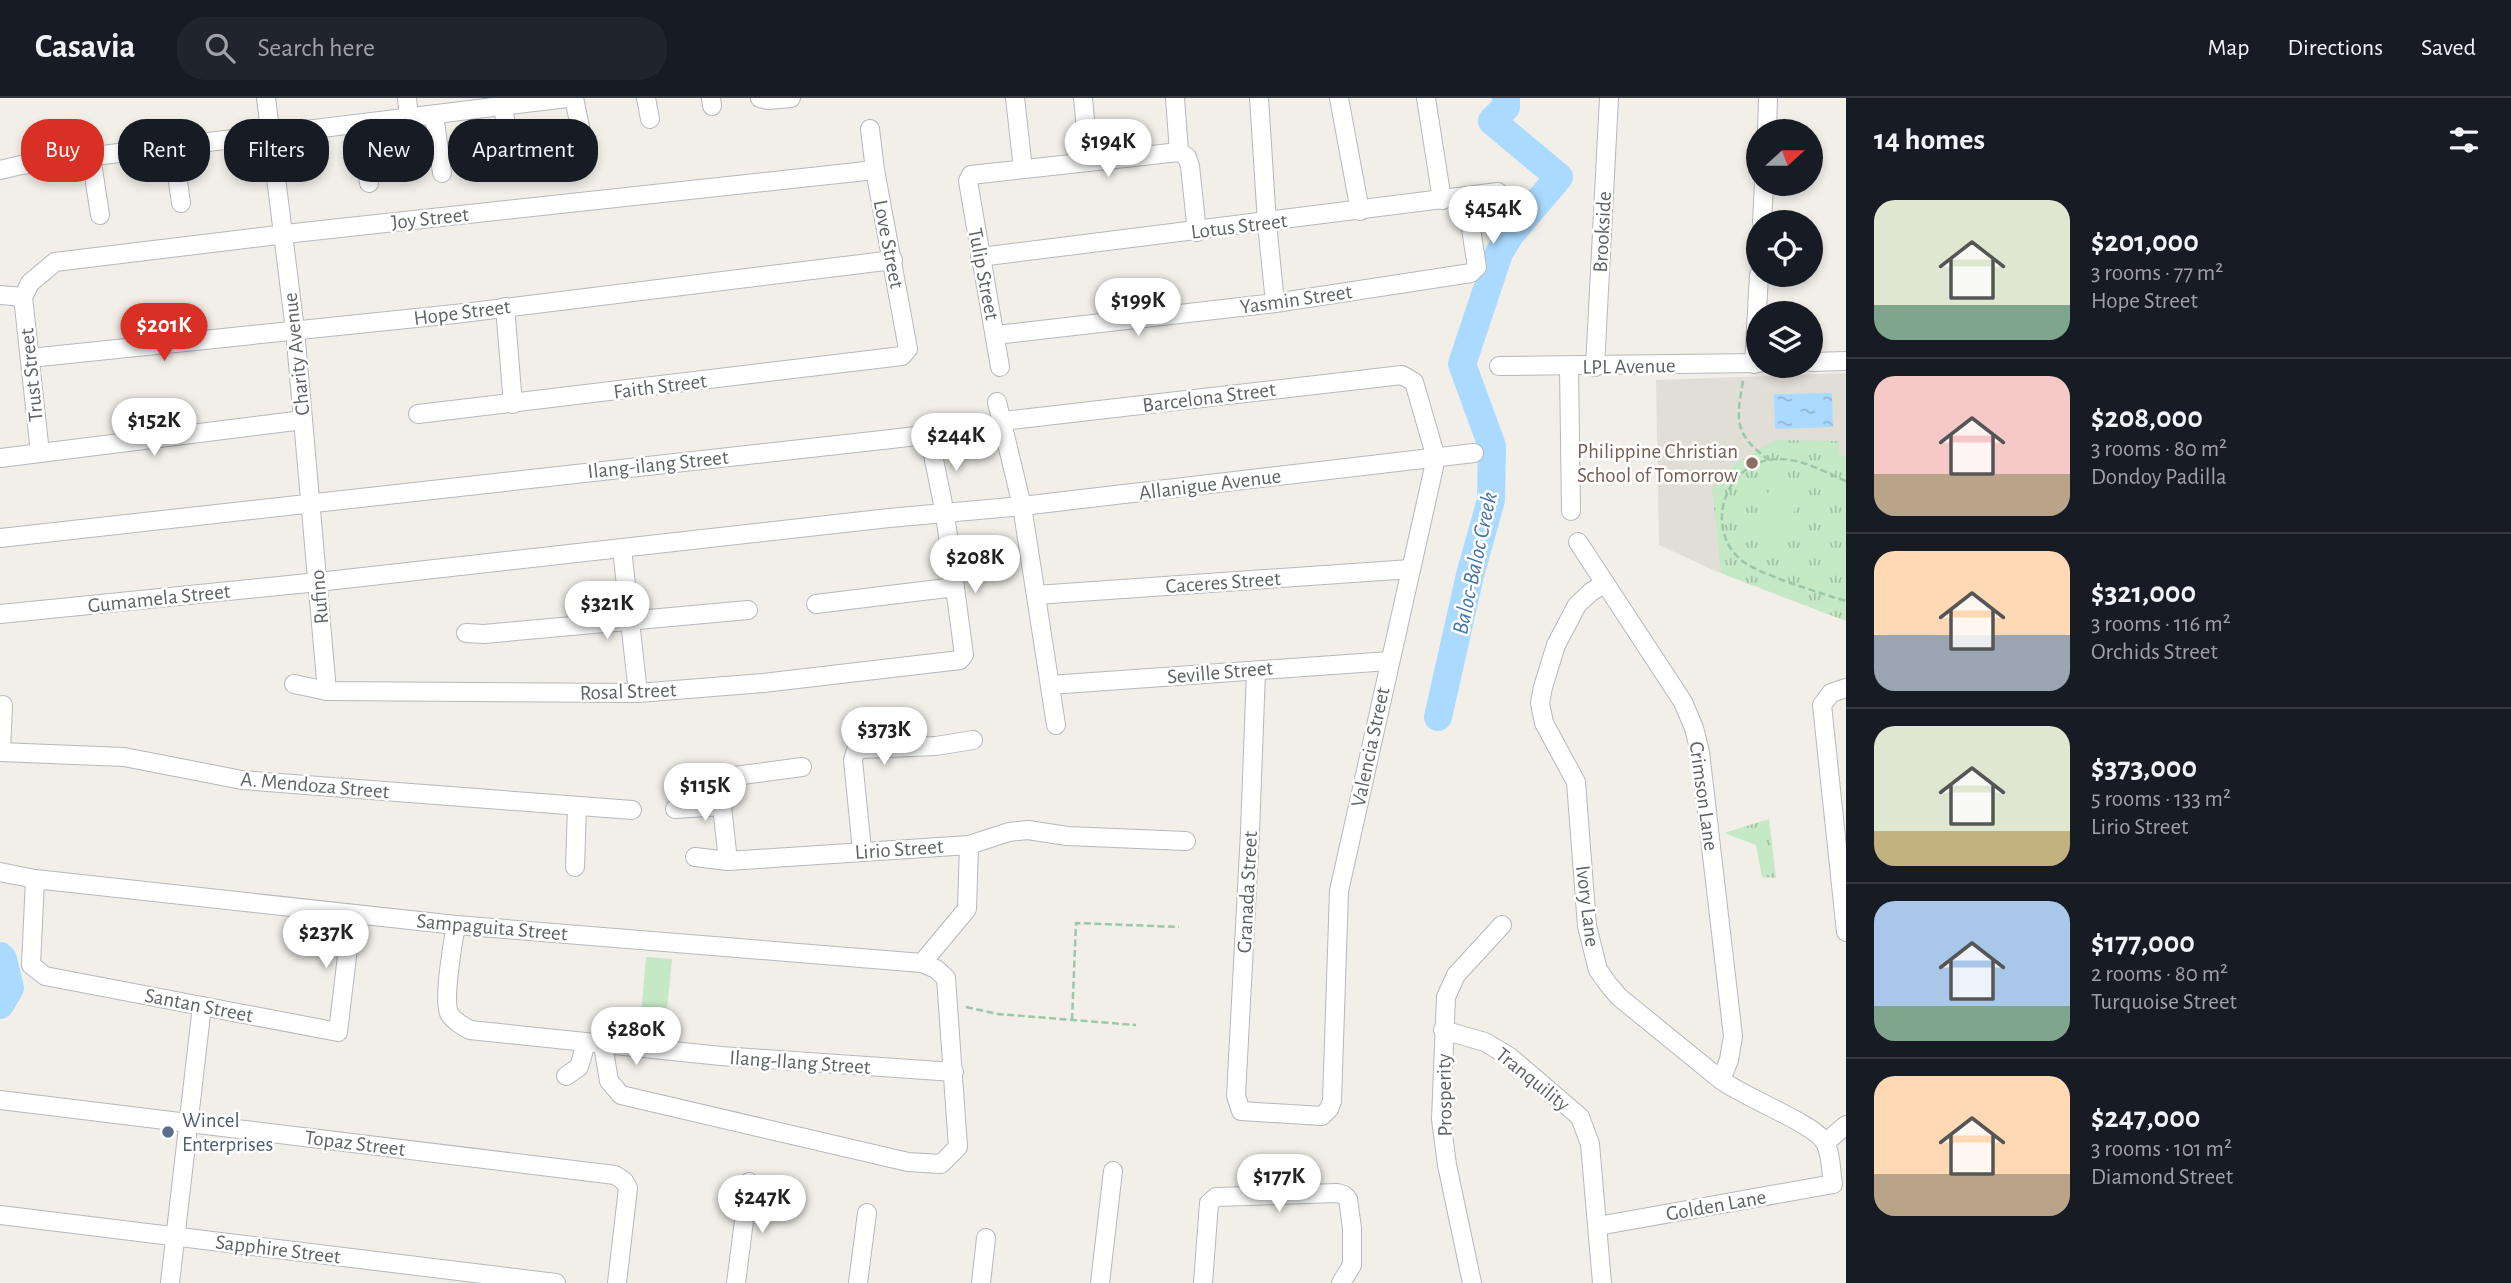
<!DOCTYPE html>
<meta charset="utf-8">
<style>
body{margin:0;font-family:"Alegreya Sans",sans-serif;background:#20242c;color:#f1f3f6;height:100vh;display:flex;flex-direction:column;font-size:26px;white-space:nowrap}
*{box-sizing:border-box;margin:0}
p{font-size:23px;color:#9ea1a6}
.icon{flex:none;width:38px;height:38px;fill:none;stroke:currentColor;stroke-width:2;stroke-linecap:round;stroke-linejoin:round}
.map{position:relative;flex:1;overflow:hidden}
.side{display:flex;flex-direction:column;background:#171b24;width:665px}
.side>*{flex:none}
.banner{position:absolute;left:21px;top:21px;width:665px;height:63px;display:flex;gap:14px}
.needle{width:46px;rotate:69deg}
.buttons{position:absolute;left:1746px;top:21px;display:grid;gap:14px}
.buttons a{display:grid;place-items:center;width:77px;height:77px;border-radius:50%;background:#171b24;box-shadow:0 4px 10px #0003;font-size:35px}
.price{position:absolute;translate:-50% -60px;padding:0 16px;border-radius:24px;background:#fff;color:#222;font-size:23px;line-height:46px;filter:drop-shadow(0 2px 4px #0008)}
.price::after{content:'';position:absolute;left:50%;top:42px;width:21px;height:16px;margin-left:-10px;background:inherit;clip-path:polygon(0 0,100% 0,50% 100%)}
.price.selected{background:#d93025;color:#fff}
ul{padding:0;list-style:none}
li{display:flex;align-items:center;gap:21px;height:175px;padding:0 28px}
li+li{border-top:2px solid #363941}
li span{display:grid;place-items:center;flex:none;width:196px;height:140px;border-radius:21px;color:#555}
li>.icon{margin-inline-start:auto}
span .icon{width:84px;height:84px;fill:#fffc;stroke-width:1}
li b{font-size:30px}
h2{display:flex;justify-content:space-between;align-items:center;height:84px;padding:0 28px;font-size:30px}
.pill{padding:0 24px;border-radius:28px;background:#171b24;box-shadow:0 4px 10px #0003;font-size:24px;line-height:63px}
.pill.selected{background:#d93025;color:#fff}
header{display:flex;align-items:center;gap:42px;box-sizing:border-box;height:98px;padding:0 35px;background:#171b24;border-bottom:2px solid #363941}
header strong{font-size:33px}
nav{display:flex;gap:38px;margin-inline-start:auto;font-size:24px}
.search{width:490px;height:63px;background:#20242c;display:flex;align-items:center;gap:18px;box-sizing:border-box;padding:0 24px;border-radius:28px;color:#9ea1a6;font-size:26px}
main{display:flex;flex:1;min-height:0}
.map>svg:first-child{display:block}
.education{fill:#e1ded6}
.grass{fill:url(#grass-tufts)}
.garden{fill:#c5e8c5}
.water{fill:url(#water-ripples)}
.lines{fill:none;stroke-linecap:round;stroke-linejoin:round}
.river{stroke:#aadaff;stroke-width:28}
.minor-casing{stroke:#b5b8bc;stroke-width:20}
.path{stroke:#9cc7a9;stroke-width:2.5;stroke-dasharray:7 3.5;stroke-linecap:butt}
.minor{stroke:#fff;stroke-width:18}
.education-dot{fill:#8d6e63;stroke:#fff;stroke-width:2.5}
.service-dot{fill:#5c6f8a;stroke:#fff;stroke-width:2.5}
.labels{text-anchor:middle;stroke-width:5;stroke-linejoin:round;paint-order:stroke}
.street-label{font-size:21px;fill:#5f6368;stroke:#fff}
.education-label{font-size:21px;fill:#785e54;stroke:#fff;text-anchor:end}
.service-label{font-size:21px;fill:#4e5e75;stroke:#fff;text-anchor:start}
.water-label{font-size:23px;font-style:italic;fill:#4174aa;stroke:#fff}
</style>
<header>
<strong>Casavia</strong>
<div class="search"><svg class="icon" aria-label="search" viewBox="0 0 24 24"><circle cx="10" cy="10" r="6"/><path d="M15 15l6 6"/></svg>Search here</div>
<nav><a>Map</a><a>Directions</a><a>Saved</a></nav>
</header>
<main>
<div class="map">
<svg width="1846" height="1185" viewBox="0 0 1846 1185">
<defs>
<pattern id="grass-tufts" width="24" height="20" patternUnits="userSpaceOnUse" patternTransform="scale(1.75)"><rect width="24" height="20" fill="#c5e8c5"/><path d="M3 7l-1-3M5 7V3M7 7l1-3M15 17l-1-3M17 17v-4M19 17l1-3" fill="none" stroke="#a3c0a4"/></pattern>
<pattern id="water-ripples" width="26" height="14" patternUnits="userSpaceOnUse" patternTransform="scale(1.75)"><rect width="26" height="14" fill="#aadaff"/><path d="M2 4q2-2 4 0t4 0M15 11q2-2 4 0t4 0" fill="none" stroke="#8eb4d2"/></pattern>
</defs>
<rect width="100%" height="100%" fill="#f1efe8"/>
<path class="education" d="M1846,275V523L1713,472L1659,447L1656,282Z"/>
<g class="grass">
<path d="M1775,342L1839,343V356L1846,359V523L1721,475L1712,390L1735,366Z"/>
<path d="M1769,721L1776,780L1762,779L1756,747L1724,735Z"/>
</g>
<g class="garden">
<path d="M1771,388L1799,399L1781,448L1752,437Z"/>
<path d="M646,859L672,861L666,921L641,919Z"/>
</g>
<path class="water" d="M1832,295L1833,329L1775,331L1774,296Z"/>
<g class="lines">
<g class="river">
<path d="M1438,619L1470,477L1491,402L1492,348L1462,266L1499,155L1510,137L1559,79L1492,23L1506,9V0"/>
<path d="M0,858L3,861L10,890L0,907"/>
</g>
<g class="minor-casing">
<g id="minor">
<path d="M266,0L295,232L327,593"/>
<path d="M407,0L409,20"/>
<path d="M574,0L586,58"/>
<path d="M646,0L650,21"/>
<path d="M711,0L712,8"/>
<path d="M760,0L768,2L791,0"/>
<path d="M1015,0L1023,71"/>
<path d="M1083,0L1089,63"/>
<path d="M1175,0L1179,54"/>
<path d="M1259,0L1267,125L1275,205"/>
<path d="M1339,0L1360,113"/>
<path d="M1426,0L1442,102"/>
<path d="M503,9L513,70"/>
<path d="M434,17L442,75"/>
<path d="M362,26L369,85"/>
<path d="M1767,33L1768,0"/>
<path d="M173,48L181,105"/>
<path d="M91,58L100,117"/>
<path d="M0,72L21,67L567,0"/>
<path d="M1762,124L1764,86"/>
<path d="M980,159L1498,94"/>
<path d="M0,197L23,199"/>
<path d="M23,199L30,185L55,164L303,134L875,72"/>
<path d="M23,199L40,355"/>
<path d="M505,209L513,306"/>
<path d="M996,237L1275,205L1471,175L1477,169L1466,99"/>
<path d="M30,260L455,216L893,162"/>
<path d="M1811,264L1846,263"/>
<path d="M1754,266L1759,177"/>
<path d="M1499,268L1759,265"/>
<path d="M1000,269L968,83L971,77L1179,54L1187,59L1190,68L1197,134"/>
<path d="M1569,269L1571,413"/>
<path d="M1595,269L1609,0"/>
<path d="M997,304L1022,408L1056,627"/>
<path d="M418,316L902,258L908,251L875,72L870,31"/>
<path d="M1003,323L1402,277L1414,284L1436,360L1339,793L1332,1003L1329,1011L1322,1018L1241,1013L1236,998L1250,734L1256,573"/>
<path d="M0,360L303,322"/>
<path d="M0,440L891,341L924,337L930,342L945,416L964,557L960,562L763,585L638,595L327,593L294,586"/>
<path d="M1578,444L1683,604L1694,630L1700,654L1733,938L1729,962L1721,982"/>
<path d="M622,451L638,595"/>
<path d="M1605,485L1591,494L1577,507L1556,547L1543,589L1540,605L1544,625L1576,684L1587,828L1598,872L1608,886L1619,899L1721,982C1744,999 1812,1025 1824,1043C1831,1053 1831,1074 1833,1086"/>
<path d="M1036,497L1411,471"/>
<path d="M816,506L955,489"/>
<path d="M0,516L318,484L889,420L1022,408L1474,355"/>
<path d="M466,535L484,536L748,512"/>
<path d="M1050,587L1389,563"/>
<path d="M1846,590L1831,595L1822,607L1846,834"/>
<path d="M0,654L124,659L242,682L632,712"/>
<path d="M1,654L3,607"/>
<path d="M675,711L722,708"/>
<path d="M969,747L1009,734L1028,732L1067,738L1186,743"/>
<path d="M862,752L853,662L855,655L861,651L936,648L973,642"/>
<path d="M695,759L728,763L969,747L967,811L922,865"/>
<path d="M728,763L722,708L723,681L727,679L802,669"/>
<path d="M575,769L577,709"/>
<path d="M0,774L35,781L456,827L922,865L936,871L946,880L958,1049L941,1066L908,1064L621,997L609,983L603,947"/>
<path d="M35,781L31,867L45,878L338,934L352,816"/>
<path d="M456,827C453,843 443,901 449,915C453,923 463,928 470,932L721,958L954,974"/>
<path d="M1443,932L1485,944L1510,959L1580,1019L1590,1046L1602,1185"/>
<path d="M566,978L579,969L586,945"/>
<path d="M0,1002L615,1077L624,1083L628,1090L617,1185"/>
<path d="M1825,1045L1846,1027"/>
<path d="M0,1117L556,1185"/>
<path d="M1598,1128L1833,1086"/>
<path d="M170,1185L202,908"/>
<path d="M736,1185L749,1084"/>
<path d="M858,1185L867,1115"/>
<path d="M981,1185L986,1140"/>
<path d="M1100,1185L1113,1073"/>
<path d="M1203,1185L1209,1105L1216,1099L1337,1095L1344,1097L1348,1101L1352,1130V1167L1341,1185"/>
<path d="M1472,1185L1447,1067L1441,1021L1446,899L1456,877L1502,827"/>
</g>
</g>
<g class="path">
<path d="M1743,283C1736,323 1734,336 1769,362"/>
<path d="M1846,383C1822,373 1796,357 1769,362C1723,370 1705,431 1741,462C1757,476 1823,496 1846,503"/>
<path d="M966,909L998,916L1136,927"/>
<path d="M1072,922L1076,825L1179,829"/>
</g>
<use href="#minor" class="minor"/>
</g>
<circle class="education-dot" cx="1752" cy="365" r="7"/>
<circle class="service-dot" cx="168" cy="1034" r="7"/>
<g class="labels">
<g class="street-label">
<text transform="translate(430 120) rotate(-6)" y="7">Joy Street</text>
<text transform="translate(1239 128) rotate(-7)" y="7">Lotus Street</text>
<text transform="translate(1602 134) rotate(-87)" y="7">Brookside</text>
<text transform="translate(889 146) rotate(79)" y="7">Love Street</text>
<text transform="translate(984 176) rotate(79)" y="7">Tulip Street</text>
<text transform="translate(1296 201) rotate(-8)" y="7">Yasmin Street</text>
<text transform="translate(462 214) rotate(-7)" y="7">Hope Street</text>
<text transform="translate(296 256) rotate(-96)" y="7">Charity Avenue</text>
<text transform="translate(1629 268) rotate(-1)" y="7">LPL Avenue</text>
<text transform="translate(31 277) rotate(-96)" y="7">Trust Street</text>
<text transform="translate(660 288) rotate(-7)" y="7">Faith Street</text>
<text transform="translate(1209 299) rotate(-7)" y="7">Barcelona Street</text>
<text transform="translate(658 366) rotate(-6)" y="7">Ilang-ilang Street</text>
<text transform="translate(1210 386) rotate(-7)" y="7">Allanigue Avenue</text>
<text transform="translate(1223 484) rotate(-4)" y="7">Caceres Street</text>
<text transform="translate(319 499) rotate(-95)" y="7">Rufino</text>
<text transform="translate(159 500) rotate(-6)" y="7">Gumamela Street</text>
<text transform="translate(1220 574) rotate(-5)" y="7">Seville Street</text>
<text transform="translate(628 593) rotate(-2)" y="7">Rosal Street</text>
<text transform="translate(1370 649) rotate(-78)" y="7">Valencia Street</text>
<text transform="translate(315 687) rotate(5)" y="7">A. Mendoza Street</text>
<text transform="translate(1704 698) rotate(82)" y="7">Crimson Lane</text>
<text transform="translate(899 751) rotate(-4)" y="7">Lirio Street</text>
<text transform="translate(1247 794) rotate(-87)" y="7">Granada Street</text>
<text transform="translate(1588 808) rotate(83)" y="7">Ivory Lane</text>
<text transform="translate(492 829) rotate(5)" y="7">Sampaguita Street</text>
<text transform="translate(199 907) rotate(11)" y="7">Santan Street</text>
<text transform="translate(800 964) rotate(4)" y="7">Ilang-Ilang Street</text>
<text transform="translate(1533 981) rotate(39)" y="7">Tranquility</text>
<text transform="translate(1444 997) rotate(-91)" y="7">Prosperity</text>
<text transform="translate(355 1045) rotate(7)" y="7">Topaz Street</text>
<text transform="translate(1716 1107) rotate(-10)" y="7">Golden Lane</text>
<text transform="translate(278 1151) rotate(7)" y="7">Sapphire Street</text>
</g>
<g class="education-label">
<text x="1738" y="360">Philippine Christian<tspan x="1738" dy="24">School of Tomorrow</tspan></text>
</g>
<g class="service-label">
<text x="182" y="1029">Wincel<tspan x="182" dy="24">Enterprises</tspan></text>
</g>
<g class="water-label">
<text transform="translate(1474 465) rotate(-78)" y="8">Baloc-Baloc Creek</text>
</g>
</g>
</svg>
<div class="buttons">
<a><svg class="needle" viewBox="-14 -14 28 28"><path d="M0-13l5 13h-10z" fill="#e53935"/><path d="M0 13l5-13h-10z" fill="#9ea1a6"/></svg></a>
<a><svg class="icon" aria-label="locate" viewBox="0 0 24 24"><circle cx="12" cy="12" r="6"/><path d="M12 2v4M12 18v4M2 12h4M18 12h4"/></svg></a>
<a><svg class="icon" aria-label="layers" viewBox="0 0 24 24"><path d="M12 4l9 5-9 5-9-5zM3 14l9 5 9-5"/></svg></a>
</div>
<b class="price" style="left:1108px;top:81px">$194K</b>
<b class="price" style="left:1493px;top:148px">$454K</b>
<b class="price" style="left:1138px;top:240px">$199K</b>
<b class="price selected" style="left:164px;top:265px">$201K</b>
<b class="price" style="left:154px;top:360px">$152K</b>
<b class="price" style="left:956px;top:375px">$244K</b>
<b class="price" style="left:975px;top:497px">$208K</b>
<b class="price" style="left:607px;top:543px">$321K</b>
<b class="price" style="left:884px;top:669px">$373K</b>
<b class="price" style="left:705px;top:725px">$115K</b>
<b class="price" style="left:326px;top:872px">$237K</b>
<b class="price" style="left:636px;top:969px">$280K</b>
<b class="price" style="left:1279px;top:1116px">$177K</b>
<b class="price" style="left:762px;top:1137px">$247K</b>
<div class="banner">
<a class="pill selected">Buy</a>
<a class="pill">Rent</a>
<a class="pill">Filters</a>
<a class="pill">New</a>
<a class="pill">Apartment</a>
</div>
</div>
<section class="side">
<h2>14 homes<svg class="icon" aria-label="filters" viewBox="0 0 24 24"><path d="M4 7h16M4 17h16"/><circle cx="9" cy="7" r="2"/><circle cx="15" cy="17" r="2"/></svg></h2>
<ul>
<li><span style="background:linear-gradient(#dfe7d0 75%,#7fa58c 0)"><svg class="icon" aria-label="home" viewBox="0 0 24 24"><path d="M3 11l9-7 9 7M6 9v11h12V9"/></svg></span><div><b>$201,000</b><p>3 rooms · 77 m²</p><p>Hope Street</p></div></li>
<li><span style="background:linear-gradient(#f6c9c9 70%,#b9a48a 0)"><svg class="icon" aria-label="home" viewBox="0 0 24 24"><path d="M3 11l9-7 9 7M6 9v11h12V9"/></svg></span><div><b>$208,000</b><p>3 rooms · 80 m²</p><p>Dondoy Padilla</p></div></li>
<li><span style="background:linear-gradient(#ffd9b3 60%,#9aa5b1 0)"><svg class="icon" aria-label="home" viewBox="0 0 24 24"><path d="M3 11l9-7 9 7M6 9v11h12V9"/></svg></span><div><b>$321,000</b><p>3 rooms · 116 m²</p><p>Orchids Street</p></div></li>
<li><span style="background:linear-gradient(#dfe7d0 75%,#c2b280 0)"><svg class="icon" aria-label="home" viewBox="0 0 24 24"><path d="M3 11l9-7 9 7M6 9v11h12V9"/></svg></span><div><b>$373,000</b><p>5 rooms · 133 m²</p><p>Lirio Street</p></div></li>
<li><span style="background:linear-gradient(#a9c7e8 75%,#7fa58c 0)"><svg class="icon" aria-label="home" viewBox="0 0 24 24"><path d="M3 11l9-7 9 7M6 9v11h12V9"/></svg></span><div><b>$177,000</b><p>2 rooms · 80 m²</p><p>Turquoise Street</p></div></li>
<li><span style="background:linear-gradient(#ffd9b3 70%,#b9a48a 0)"><svg class="icon" aria-label="home" viewBox="0 0 24 24"><path d="M3 11l9-7 9 7M6 9v11h12V9"/></svg></span><div><b>$247,000</b><p>3 rooms · 101 m²</p><p>Diamond Street</p></div></li>
</ul>
</section>
</main>
